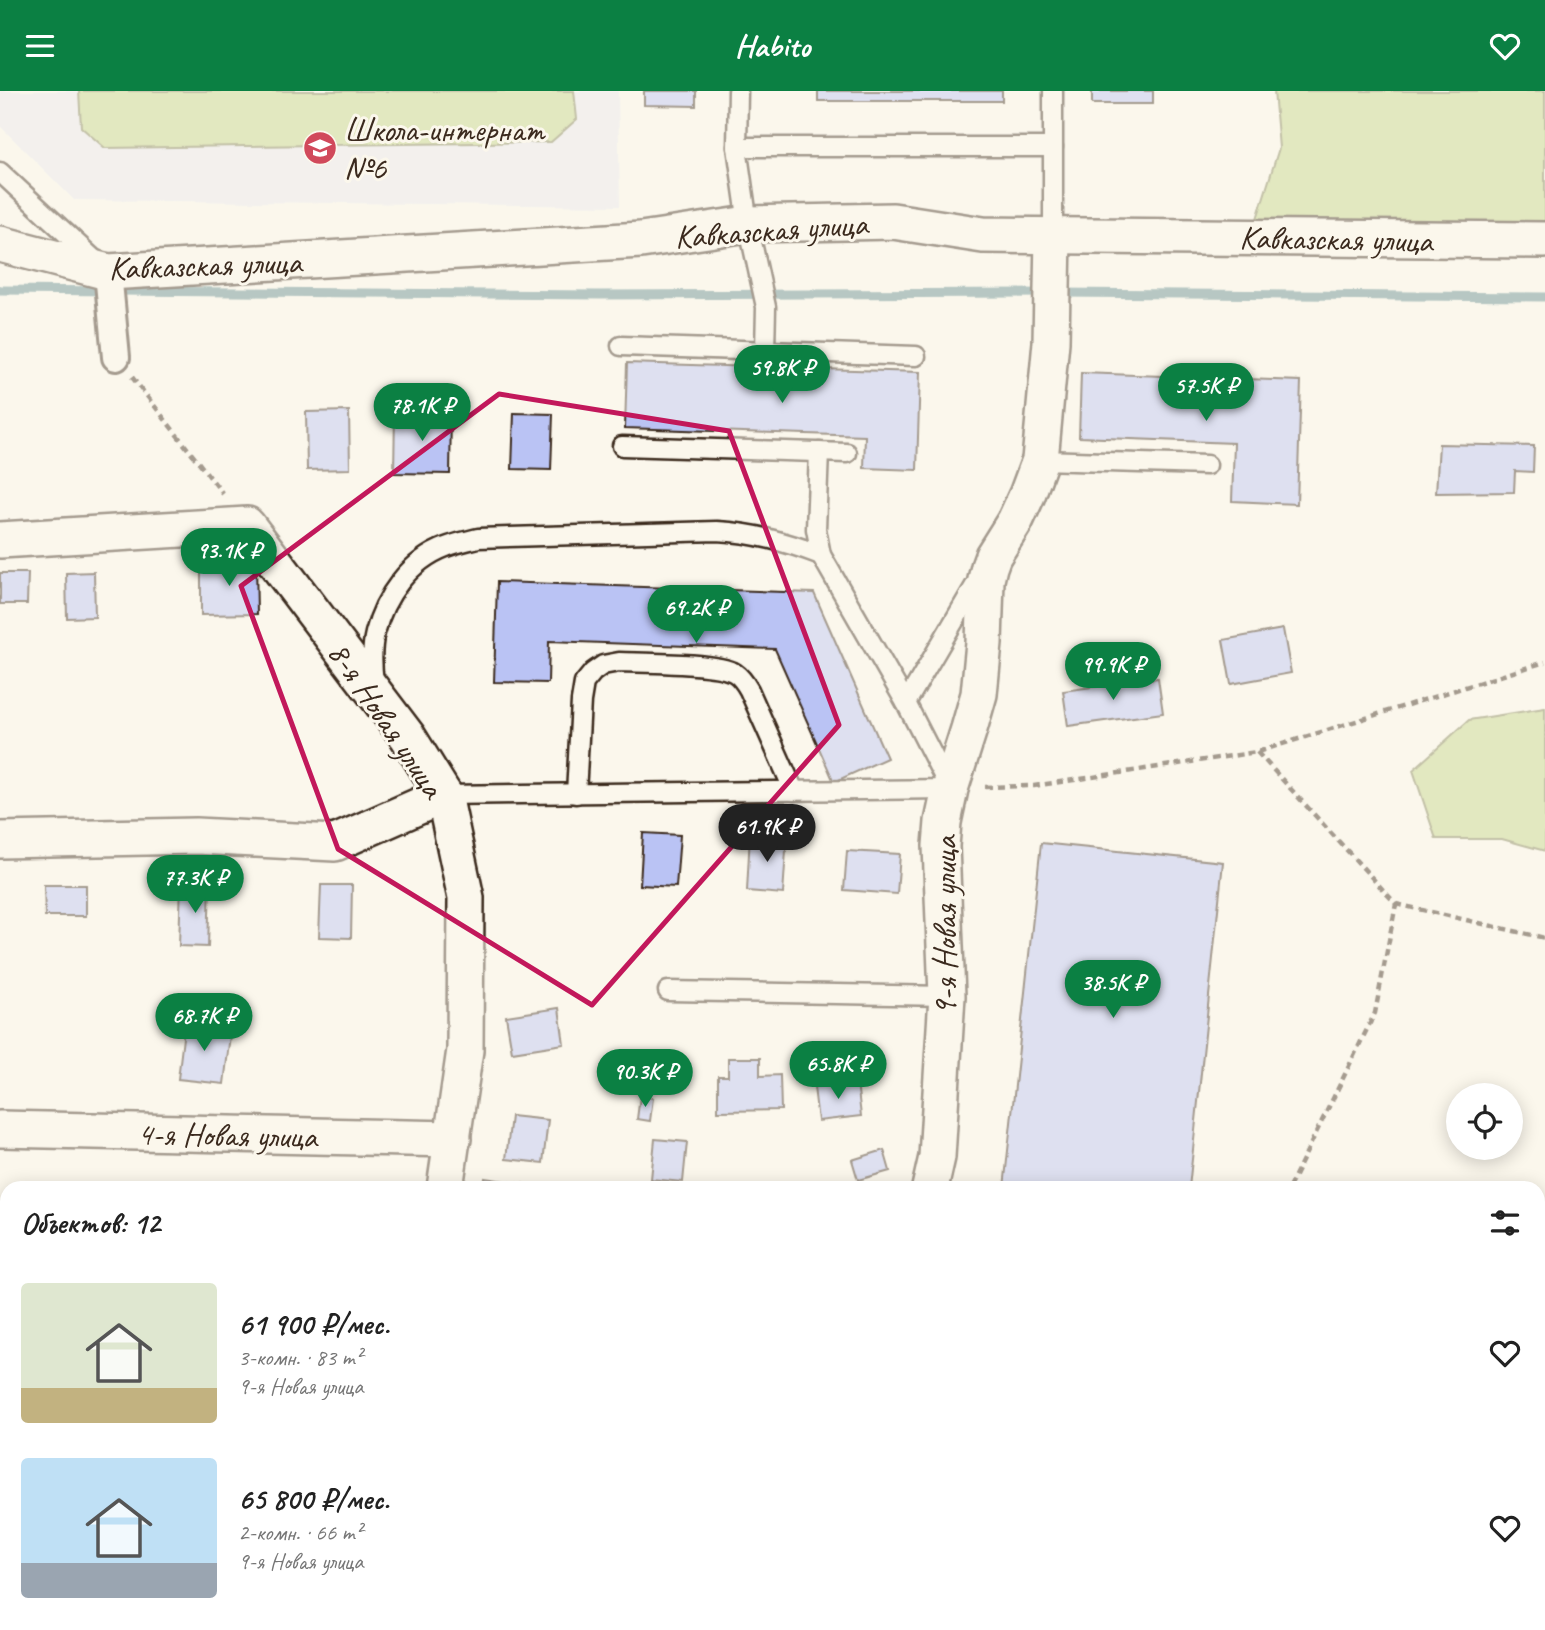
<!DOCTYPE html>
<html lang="ru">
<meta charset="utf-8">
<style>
body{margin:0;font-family:Caveat,sans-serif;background:#f2f2f2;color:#222;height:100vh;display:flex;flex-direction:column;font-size:26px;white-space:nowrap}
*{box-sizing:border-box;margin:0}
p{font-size:23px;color:#767676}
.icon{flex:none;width:38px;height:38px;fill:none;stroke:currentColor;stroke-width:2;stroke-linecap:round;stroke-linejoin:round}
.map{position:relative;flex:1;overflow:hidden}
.drawer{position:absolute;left:0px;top:1090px;width:1545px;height:450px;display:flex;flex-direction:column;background:#fff;border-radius:21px 21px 0 0;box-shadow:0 4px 18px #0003}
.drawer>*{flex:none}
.controls{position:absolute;left:1446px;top:992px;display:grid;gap:14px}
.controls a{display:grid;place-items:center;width:77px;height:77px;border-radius:50%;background:#fff;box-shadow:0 4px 18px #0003;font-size:35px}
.price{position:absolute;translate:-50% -60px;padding:0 16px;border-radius:24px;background:#0b8043;color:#fff;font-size:23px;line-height:46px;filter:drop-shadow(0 2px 4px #0008)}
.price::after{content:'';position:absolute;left:50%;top:42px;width:21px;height:16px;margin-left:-10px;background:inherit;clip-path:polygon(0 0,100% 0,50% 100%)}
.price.active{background:#222;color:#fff}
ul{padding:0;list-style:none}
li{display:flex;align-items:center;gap:21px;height:175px;padding:0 21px}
li span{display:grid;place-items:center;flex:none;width:196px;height:140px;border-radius:7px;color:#555}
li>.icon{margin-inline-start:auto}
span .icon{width:84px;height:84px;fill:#fffc;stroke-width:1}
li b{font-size:30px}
h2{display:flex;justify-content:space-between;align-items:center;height:84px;padding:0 21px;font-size:30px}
header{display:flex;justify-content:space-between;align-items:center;height:91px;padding:0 21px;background:#0b8043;color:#fff;font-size:32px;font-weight:800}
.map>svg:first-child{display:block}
.built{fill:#e8e7ee}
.green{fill:#c3d489;stroke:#7f7f54;stroke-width:2}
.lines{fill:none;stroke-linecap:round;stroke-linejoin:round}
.stream{stroke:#658d91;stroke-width:9}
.building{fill:#bac3f4;stroke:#3b2a1e;stroke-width:2}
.service-casing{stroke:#3b2a1e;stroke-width:23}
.pedestrian-casing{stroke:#3b2a1e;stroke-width:32}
.minor-casing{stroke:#3b2a1e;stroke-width:40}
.path{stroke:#3b2a1e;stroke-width:4.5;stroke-dasharray:7 5;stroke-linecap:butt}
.service{stroke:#fbf7ec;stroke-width:18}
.pedestrian{stroke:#fbf7ec;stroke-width:26}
.minor{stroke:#fbf7ec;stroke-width:35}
.marked{fill:none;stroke:#c2185b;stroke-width:5;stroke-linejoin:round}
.labels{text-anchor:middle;stroke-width:6;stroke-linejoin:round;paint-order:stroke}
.poi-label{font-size:33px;fill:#3b2a1e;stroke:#fbf7ec;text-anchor:start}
.street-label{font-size:33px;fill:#3b2a1e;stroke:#fbf7ec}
</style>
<header><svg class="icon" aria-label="menu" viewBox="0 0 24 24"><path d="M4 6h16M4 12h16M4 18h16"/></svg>Habito<svg class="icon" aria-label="heart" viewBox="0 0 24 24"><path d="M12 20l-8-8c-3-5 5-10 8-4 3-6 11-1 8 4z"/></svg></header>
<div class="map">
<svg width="1545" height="1539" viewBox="0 0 1545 1539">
<rect width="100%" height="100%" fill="#fbf7ec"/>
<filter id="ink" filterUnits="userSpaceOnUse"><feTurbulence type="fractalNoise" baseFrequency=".0143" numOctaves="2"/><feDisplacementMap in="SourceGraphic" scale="14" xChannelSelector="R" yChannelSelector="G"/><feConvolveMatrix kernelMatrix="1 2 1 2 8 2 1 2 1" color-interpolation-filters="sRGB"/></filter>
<g filter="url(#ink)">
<path class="built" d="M0,0H618L620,115L74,109L0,35Z"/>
<g class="green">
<path d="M79,0H574L577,28L551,51L105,57L81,36Z"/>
<path d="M1274,0H1545V135L1256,131L1279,57Z"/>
<path d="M1545,617V760L1502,748H1436L1413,679L1469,629Z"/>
</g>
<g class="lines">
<g class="stream">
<path d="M0,199L600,204L1046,202"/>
<path d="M1060,202L1545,206"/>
</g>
</g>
<g class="building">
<path d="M644,0H696V15L644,14Z"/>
<rect x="818" y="0" width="184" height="10"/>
<rect x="1092" y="0" width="61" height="13"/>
<path d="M627,272L920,281L917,379L864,377L865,345L625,337Z"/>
<path d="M1081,282L1301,290L1297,413L1232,410L1234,352L1079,346Z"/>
<path d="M349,320L350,378L307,379L306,321Z"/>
<path d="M395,322L451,323L450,383L394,382Z"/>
<path d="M514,322L553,323L551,379L512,378Z"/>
<path d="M1439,353L1534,355L1533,381L1515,380L1514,401L1436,402Z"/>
<path d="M201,470H256L257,523L201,524Z"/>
<path d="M94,481L95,526L67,527L66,482Z"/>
<path d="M0,482H28L27,513H0Z"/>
<path d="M497,491L814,502L887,667L834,691L775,558L549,550L548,592L494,591Z"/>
<path d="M1283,538L1291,582L1231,593L1223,549Z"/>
<path d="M1158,587L1163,622L1068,635L1063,600Z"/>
<path d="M643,742L680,744L676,796L640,794Z"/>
<path d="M750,743L787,745L783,803L747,800Z"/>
<path d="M1041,752L1223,771L1189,1097H1004Z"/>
<path d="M847,760L900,763L897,803L844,799Z"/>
<path d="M181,791L210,792L208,856L179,855Z"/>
<path d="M44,794H86V825H45Z"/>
<path d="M321,794H352L351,847L319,846Z"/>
<path d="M559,917L564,953L512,961L506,925Z"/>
<path d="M185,930L231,936L224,993L178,988Z"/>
<path d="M728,967H760V985L780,984L781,1019L718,1020V985H728Z"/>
<path d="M857,991L861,1025L818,1030L814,996Z"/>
<path d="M640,1005L653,1007L650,1030L637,1028Z"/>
<path d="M511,1025L548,1029L543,1072L506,1068Z"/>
<path d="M655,1048L687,1051L683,1091L651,1088Z"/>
<path d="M884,1059L890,1080L858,1089L852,1069Z"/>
<path d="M485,1087L551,1097H484Z"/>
<rect x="0" y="1143" width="7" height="26"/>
<rect x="0" y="1375" width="7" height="38"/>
<path d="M719,1533H772L771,1539H718Z"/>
</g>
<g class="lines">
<g class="service-casing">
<g id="service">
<path d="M738,0L737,56L748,133L766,216L765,260"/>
<path d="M737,56H1053"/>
<path d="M0,81L98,172"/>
<path d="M1053,144V0"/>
<path d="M621,255L916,265"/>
<path d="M622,355L847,362"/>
<path d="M819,361L816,438L821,464L906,612L980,486"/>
<path d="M1040,369L1207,374"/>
<path d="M374,592C372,576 371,558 375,542C384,506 409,470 446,456C456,452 467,450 478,447L717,440C754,442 786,451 821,464"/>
<path d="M576,703L581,610L584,592L593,581L603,574L619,571C643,572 717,571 735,582C741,586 745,592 749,599L794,700"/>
<path d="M444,704L950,698L906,612"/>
<path d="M668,900L947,905"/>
</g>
</g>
<g class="pedestrian-casing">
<path id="pedestrian" d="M108,181L116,266"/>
</g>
<g class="minor-casing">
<g id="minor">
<path d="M0,153L108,181L641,149L748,133L893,130L983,144L1545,149"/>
<path d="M0,449L247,434L408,646L444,704L466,807L465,959L445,1097"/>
<path d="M0,749L196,745L335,752L444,704"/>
<path d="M0,1038L453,1048"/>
<path d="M930,1097L937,1066L947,905L941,755L943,731L950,698L969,638L979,603L984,552L986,489L989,476L993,465L1015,430L1027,404L1040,369L1051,251L1053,144"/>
<path d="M0,1312H7"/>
<path d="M375,1539L376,1533"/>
<path d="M860,1539L861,1533"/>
</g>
</g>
<g class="path">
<path d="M132,286L223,403"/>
<path d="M1257,661L1396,813L1375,922L1289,1097"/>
<path d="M985,696L1034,695L1257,661L1545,571"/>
<path d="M1396,813L1545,847"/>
<path d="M1052,1539L1055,1533"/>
</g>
<use href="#service" class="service"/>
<use href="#pedestrian" class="pedestrian"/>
<use href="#minor" class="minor"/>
</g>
</g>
<path d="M0 0H1545V1539H0ZM499,303L729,340L839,634L592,914L338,758L241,495Z" fill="#fbf7ec" fill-opacity=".55" fill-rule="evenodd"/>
<path class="marked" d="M499,303L729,340L839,634L592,914L338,758L241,495Z"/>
<defs>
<g id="school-disc" transform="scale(1.75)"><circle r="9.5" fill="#d1495b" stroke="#fbf7ec"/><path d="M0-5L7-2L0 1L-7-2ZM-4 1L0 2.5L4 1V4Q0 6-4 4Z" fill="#fff"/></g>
</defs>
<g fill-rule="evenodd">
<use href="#school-disc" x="320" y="57"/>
</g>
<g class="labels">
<g class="poi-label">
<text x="344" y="50">Школа-интернат<tspan x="344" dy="38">№6</tspan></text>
</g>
<g class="street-label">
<text transform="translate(771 138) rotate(-4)" y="12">Кавказская улица</text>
<text transform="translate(1336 147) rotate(1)" y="12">Кавказская улица</text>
<text transform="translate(205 173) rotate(-2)" y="12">Кавказская улица</text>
<text transform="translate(387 628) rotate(56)" y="12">8-я Новая улица</text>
<text transform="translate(944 835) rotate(-90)" y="12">9-я Новая улица</text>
<text transform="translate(227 1043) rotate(1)" y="12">4-я Новая улица</text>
</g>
</g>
</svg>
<div class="controls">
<a><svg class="icon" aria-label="locate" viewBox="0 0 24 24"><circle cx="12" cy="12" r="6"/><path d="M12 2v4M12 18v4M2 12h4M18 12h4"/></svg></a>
</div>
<b class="price" style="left:782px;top:314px">59.8K ₽</b>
<b class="price" style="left:1206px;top:332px">57.5K ₽</b>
<b class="price" style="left:422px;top:352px">78.1K ₽</b>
<b class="price" style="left:229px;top:497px">93.1K ₽</b>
<b class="price" style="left:696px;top:554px">69.2K ₽</b>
<b class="price" style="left:1113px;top:611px">99.9K ₽</b>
<b class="price active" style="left:767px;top:773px">61.9K ₽</b>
<b class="price" style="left:195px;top:824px">77.3K ₽</b>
<b class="price" style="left:1113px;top:929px">38.5K ₽</b>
<b class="price" style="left:204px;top:962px">68.7K ₽</b>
<b class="price" style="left:838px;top:1010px">65.8K ₽</b>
<b class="price" style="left:645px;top:1018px">90.3K ₽</b>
<section class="drawer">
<h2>Объектов: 12<svg class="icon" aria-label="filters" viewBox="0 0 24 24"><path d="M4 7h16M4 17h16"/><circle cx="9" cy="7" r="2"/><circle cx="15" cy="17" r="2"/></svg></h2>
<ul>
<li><span style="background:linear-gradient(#dfe7d0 75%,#c2b280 0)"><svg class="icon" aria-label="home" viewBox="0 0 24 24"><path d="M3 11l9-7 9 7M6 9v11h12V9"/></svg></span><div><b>61 900 ₽/мес.</b><p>3-комн. · 83 m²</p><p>9-я Новая улица</p></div><svg class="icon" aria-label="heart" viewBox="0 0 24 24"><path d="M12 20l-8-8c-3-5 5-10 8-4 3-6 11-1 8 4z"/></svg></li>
<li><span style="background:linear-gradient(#bfe0f5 75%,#9aa5b1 0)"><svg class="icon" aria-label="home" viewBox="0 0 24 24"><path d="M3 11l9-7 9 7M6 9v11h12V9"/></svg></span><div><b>65 800 ₽/мес.</b><p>2-комн. · 66 m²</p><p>9-я Новая улица</p></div><svg class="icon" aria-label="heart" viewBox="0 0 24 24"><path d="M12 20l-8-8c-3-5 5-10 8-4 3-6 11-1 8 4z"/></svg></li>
</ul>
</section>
</div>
